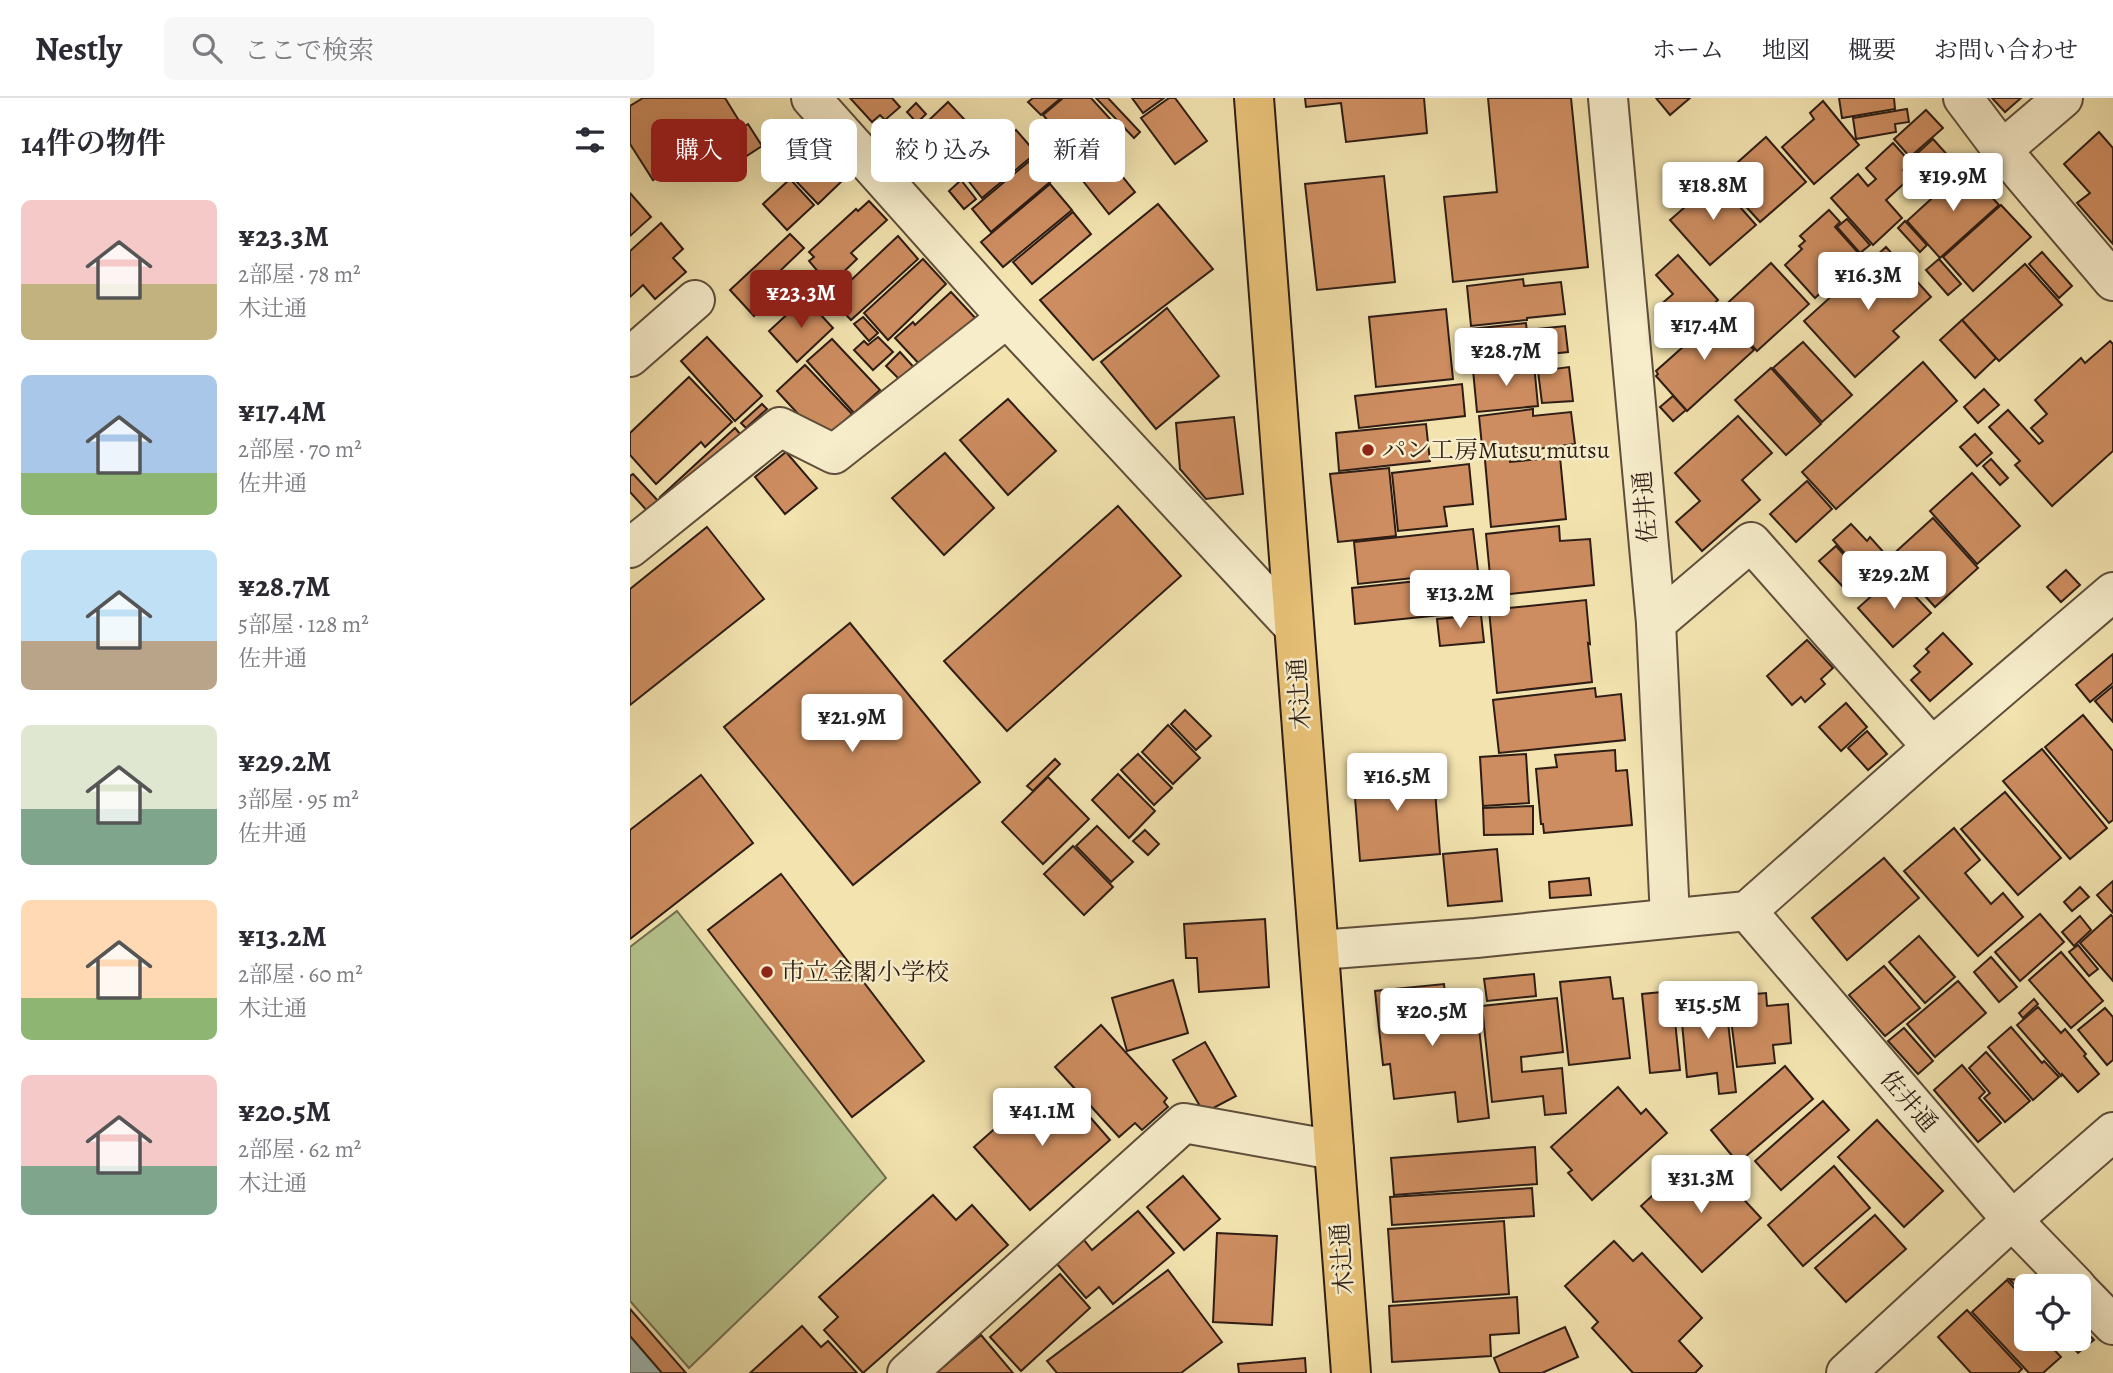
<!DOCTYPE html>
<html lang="ja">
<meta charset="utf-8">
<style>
body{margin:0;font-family:Alegreya,"Noto Serif JP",serif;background:#f7f7f7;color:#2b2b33;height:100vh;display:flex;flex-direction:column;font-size:26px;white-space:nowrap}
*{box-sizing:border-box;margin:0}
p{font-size:23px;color:#7c7c81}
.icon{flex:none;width:38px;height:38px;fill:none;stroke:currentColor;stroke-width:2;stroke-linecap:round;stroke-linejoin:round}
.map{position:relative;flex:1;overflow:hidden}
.details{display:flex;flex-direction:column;background:#fff;width:630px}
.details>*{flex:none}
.top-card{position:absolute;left:21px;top:21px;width:665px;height:63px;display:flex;gap:14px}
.tools{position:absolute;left:1384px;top:1176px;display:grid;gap:14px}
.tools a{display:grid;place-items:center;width:77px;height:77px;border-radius:10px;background:#fff;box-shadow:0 7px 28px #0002;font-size:35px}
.price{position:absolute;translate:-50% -60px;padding:0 16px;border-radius:7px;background:#fff;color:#222;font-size:23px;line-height:46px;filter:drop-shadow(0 2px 4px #0008)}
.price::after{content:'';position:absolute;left:50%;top:42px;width:21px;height:16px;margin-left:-10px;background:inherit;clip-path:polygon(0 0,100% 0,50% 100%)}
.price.active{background:#8f2418;color:#fff}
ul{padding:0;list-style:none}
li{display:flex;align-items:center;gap:21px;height:175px;padding:0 21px}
li span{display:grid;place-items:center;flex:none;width:196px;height:140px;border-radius:10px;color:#555}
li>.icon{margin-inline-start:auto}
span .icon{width:84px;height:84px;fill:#fffc;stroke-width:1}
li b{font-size:30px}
h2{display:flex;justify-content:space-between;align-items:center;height:84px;padding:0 21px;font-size:30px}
.tag{padding:0 24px;border-radius:10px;background:#fff;box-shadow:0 7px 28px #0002;font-size:24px;line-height:63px}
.tag.active{background:#8f2418;color:#fff}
header{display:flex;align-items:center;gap:42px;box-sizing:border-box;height:98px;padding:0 35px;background:#fff;border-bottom:2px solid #e1e1e2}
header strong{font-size:33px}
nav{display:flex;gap:38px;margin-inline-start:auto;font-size:24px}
.search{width:490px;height:63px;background:#f7f7f7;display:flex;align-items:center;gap:18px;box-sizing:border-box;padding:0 24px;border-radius:10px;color:#7c7c81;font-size:26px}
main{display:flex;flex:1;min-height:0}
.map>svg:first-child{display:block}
.green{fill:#b6c48e;stroke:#727052;stroke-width:2}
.water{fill:#9fbbb6;stroke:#727c76;stroke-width:2}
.building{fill:#cd8d60;stroke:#2e1d15;stroke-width:2}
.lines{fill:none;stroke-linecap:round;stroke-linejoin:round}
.minor-casing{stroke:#5f4e3c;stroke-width:42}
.major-casing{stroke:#2e1d15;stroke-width:42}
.minor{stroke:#f7edcb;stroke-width:38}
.major{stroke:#e9c278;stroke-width:38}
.poi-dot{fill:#8f2418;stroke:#f7edcb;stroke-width:2.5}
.labels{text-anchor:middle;stroke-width:5;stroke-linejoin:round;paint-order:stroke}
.poi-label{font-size:24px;fill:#2e1d15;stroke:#f7edcb;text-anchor:start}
.street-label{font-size:24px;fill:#2e1d15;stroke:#f7edcb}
</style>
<header>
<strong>Nestly</strong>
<div class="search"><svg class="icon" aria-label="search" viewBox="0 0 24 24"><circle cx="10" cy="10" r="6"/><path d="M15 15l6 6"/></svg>ここで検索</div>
<nav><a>ホーム</a><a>地図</a><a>概要</a><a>お問い合わせ</a></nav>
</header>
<main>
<section class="details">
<h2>14件の物件<svg class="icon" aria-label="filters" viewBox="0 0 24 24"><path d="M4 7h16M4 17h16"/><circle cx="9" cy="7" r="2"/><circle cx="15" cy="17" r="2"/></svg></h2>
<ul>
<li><span style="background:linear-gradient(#f6c9c9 60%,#c2b280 0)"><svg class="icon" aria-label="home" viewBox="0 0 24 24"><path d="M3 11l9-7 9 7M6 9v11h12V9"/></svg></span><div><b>¥23.3M</b><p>2部屋 · 78 m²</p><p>木辻通</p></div></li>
<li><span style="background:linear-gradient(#a9c7e8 70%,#8fb573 0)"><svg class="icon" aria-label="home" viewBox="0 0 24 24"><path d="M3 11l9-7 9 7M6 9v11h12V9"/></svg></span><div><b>¥17.4M</b><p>2部屋 · 70 m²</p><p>佐井通</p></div></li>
<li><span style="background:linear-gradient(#bfe0f5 65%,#b9a48a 0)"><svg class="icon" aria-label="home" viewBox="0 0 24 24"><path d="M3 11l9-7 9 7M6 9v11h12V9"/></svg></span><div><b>¥28.7M</b><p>5部屋 · 128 m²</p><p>佐井通</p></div></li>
<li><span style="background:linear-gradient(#dfe7d0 60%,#7fa58c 0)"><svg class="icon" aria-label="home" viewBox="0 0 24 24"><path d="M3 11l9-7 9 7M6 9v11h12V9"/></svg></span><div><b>¥29.2M</b><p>3部屋 · 95 m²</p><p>佐井通</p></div></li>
<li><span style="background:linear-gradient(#ffd9b3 70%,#8fb573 0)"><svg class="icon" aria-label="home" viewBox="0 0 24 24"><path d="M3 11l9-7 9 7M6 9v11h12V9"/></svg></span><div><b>¥13.2M</b><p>2部屋 · 60 m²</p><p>木辻通</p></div></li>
<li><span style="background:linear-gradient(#f6c9c9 65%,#7fa58c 0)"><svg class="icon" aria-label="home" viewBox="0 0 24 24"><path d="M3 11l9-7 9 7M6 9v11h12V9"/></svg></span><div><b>¥20.5M</b><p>2部屋 · 62 m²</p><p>木辻通</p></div></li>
</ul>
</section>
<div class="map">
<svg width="1483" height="1275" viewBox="0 0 1483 1275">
<rect width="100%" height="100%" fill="#f2e3af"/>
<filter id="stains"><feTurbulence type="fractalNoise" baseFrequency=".00286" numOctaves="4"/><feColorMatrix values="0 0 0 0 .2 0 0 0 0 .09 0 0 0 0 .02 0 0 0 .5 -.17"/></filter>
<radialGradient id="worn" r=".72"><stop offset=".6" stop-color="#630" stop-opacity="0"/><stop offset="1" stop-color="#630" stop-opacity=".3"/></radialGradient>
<path class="green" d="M47,813L256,1080L59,1270L0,1203V849Z"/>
<path class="water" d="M0,1238L32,1275H0Z"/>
<g class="building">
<path d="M13,0H95L111,26L23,82L0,46V8Z"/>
<path d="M220,0H262L270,9L255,22L250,17L242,24Z"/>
<path d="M403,0H431L411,17L398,4Z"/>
<path d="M433,0H461L493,35L457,68L413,17Z"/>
<path d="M466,0H478L510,34L504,40Z"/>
<path d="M502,0H534L513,15Z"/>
<path d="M539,0H545L577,43L545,66L511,20Z"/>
<path d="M675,0H794L797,35L716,44L711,5L676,9Z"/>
<path d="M858,0H941L958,169L823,184L814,99L867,94Z"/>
<path d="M1026,0H1060L1040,17Z"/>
<path d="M1209,0H1264L1265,11L1212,20Z"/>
<path d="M1362,0H1391L1375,14Z"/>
<path d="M1193,3L1229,47L1184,86L1152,49L1184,21L1180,15Z"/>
<path d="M318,4L348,36L301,80L280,58L305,34L296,25Z"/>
<path d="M286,5L296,16L287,25L277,14Z"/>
<path d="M1277,11L1279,24L1265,26L1266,34L1226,41L1223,20Z"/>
<path d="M1296,12L1313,30L1280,59L1264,41Z"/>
<path d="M118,26L132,48L95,72L81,49Z"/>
<path d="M386,32L406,55L352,100L333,76Z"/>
<path d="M1469,34L1483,50V146L1447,105L1460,95L1434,66Z"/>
<path d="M1136,39L1176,84L1130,124L1090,80Z"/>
<path d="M1303,41L1329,70L1299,97L1280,75L1287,68L1281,61Z"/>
<path d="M1263,45L1281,65L1273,72L1280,80L1256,102L1272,120L1243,147L1201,100L1228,76L1238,88L1246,81L1236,70Z"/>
<path d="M415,50L433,73L361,134L342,111Z"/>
<path d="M77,52L90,73L76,82L62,61Z"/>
<path d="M188,55L213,82L188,106L162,79Z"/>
<path d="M475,57L505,94L479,116L449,78Z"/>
<path d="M1335,70L1369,107L1310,160L1277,123Z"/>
<path d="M754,78L765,184L687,192L675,86Z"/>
<path d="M160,81L184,107L157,132L133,106Z"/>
<path d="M331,82L346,101L334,111L319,93Z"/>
<path d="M1086,82L1126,127L1080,167L1040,122Z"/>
<path d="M420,86L442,112L373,169L351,144Z"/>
<path d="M0,95L21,119L0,138Z"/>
<path d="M239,103L257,122L221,155L227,161L205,182L201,177L195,182L179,163L184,159L179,154L226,111L228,113Z"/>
<path d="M528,106L583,171L463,262L410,202Z"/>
<path d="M1371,107L1401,139L1343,193L1313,159Z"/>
<path d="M1199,112L1210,124L1205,129L1231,158L1185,200L1155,167L1172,151L1169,148L1175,143L1170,138Z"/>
<path d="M443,114L461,136L402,186L383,164Z"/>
<path d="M1217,121L1240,147L1230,155L1207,129Z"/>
<path d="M1275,123L1297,147L1290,154L1268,130Z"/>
<path d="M31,125L53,151L43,160L56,174L25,201L13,187L0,199V153Z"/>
<path d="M160,136L174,150L151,172L161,183L124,218L100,192Z"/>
<path d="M268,138L288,161L221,222L201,201Z"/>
<path d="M1256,149L1301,199L1263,233L1269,239L1225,279L1174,223Z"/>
<path d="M1412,154L1442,188L1429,200L1399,166Z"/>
<path d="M1048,157L1088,202L1052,234L1029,208L1043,196L1026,177Z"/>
<path d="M293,161L316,186L258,242L234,215Z"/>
<path d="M1309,161L1331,186L1318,197L1296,172Z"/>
<path d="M1141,165L1179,206L1127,253L1090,212Z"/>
<path d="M1395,166L1432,207L1369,263L1332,222Z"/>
<path d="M893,181L894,188L931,184L935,216L897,220V222L841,228L837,188Z"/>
<path d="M321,194L348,223L293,270L265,240L283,224L285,227Z"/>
<path d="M175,200L203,230L167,264L139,233Z"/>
<path d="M537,210L589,278L526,331L471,264Z"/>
<path d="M816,211L823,281L746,289L739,219Z"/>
<path d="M1091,215L1124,252L1057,313L1026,278L1028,276L1026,273Z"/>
<path d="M233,219L248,235L239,243L224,226Z"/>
<path d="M1332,222L1366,260L1345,280L1310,242Z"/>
<path d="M896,225L900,264L846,270L842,231Z"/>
<path d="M935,228L938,254L901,258L898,232Z"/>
<path d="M77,239L132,298L105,323L51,263Z"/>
<path d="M248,239L263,254L243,272L224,252L234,243L238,247Z"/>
<path d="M202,241L250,292L224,315L177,263Z"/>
<path d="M1480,243L1483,246V353L1422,408L1385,367L1390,363L1359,329L1378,312L1409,346L1413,343L1401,330L1417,316L1405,302L1451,260L1455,265Z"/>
<path d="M1173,244L1222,297L1192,324L1143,270Z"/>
<path d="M270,254L288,274L274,286L256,268Z"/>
<path d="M1293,264L1327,303L1206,411L1172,374Z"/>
<path d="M904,266L908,308L847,314L843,272Z"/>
<path d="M175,267L222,316L193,343L147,293Z"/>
<path d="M939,269L943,303L912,305L908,273Z"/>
<path d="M1141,270L1191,326L1156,357L1105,302Z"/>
<path d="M59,279L102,324L75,349L71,344L26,386L0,357V335Z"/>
<path d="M832,286L835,318L729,330L725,298Z"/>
<path d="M1354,291L1369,307L1348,325L1334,309Z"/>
<path d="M1043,298L1056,312L1043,323L1030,309Z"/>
<path d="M378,301L426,353L378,397L330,342Z"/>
<path d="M132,306L137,311L116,330L111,325Z"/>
<path d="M903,311V318L941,314L945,346L853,358L849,318Z"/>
<path d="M1108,318L1142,355L1112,382L1130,402L1072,453L1046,424L1070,403L1045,375Z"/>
<path d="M604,319L613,396L576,401L550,371L546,325Z"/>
<path d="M796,326L800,363L709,373L706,335Z"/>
<path d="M105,330L111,337L36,406L30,399Z"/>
<path d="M1345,336L1362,355L1347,368L1330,349Z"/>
<path d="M156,354L187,390L155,416L125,379Z"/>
<path d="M315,355L364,410L314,457L262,400Z"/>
<path d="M879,359L880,364L930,359L936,421L861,429L855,362Z"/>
<path d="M1361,361L1378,380L1370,387L1353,368Z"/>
<path d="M839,366L843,406L814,409L817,428L768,433L762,375Z"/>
<path d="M759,370L766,438L708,444L700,376Z"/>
<path d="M1342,375L1390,428L1347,466L1300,413Z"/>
<path d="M3,376L31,406L20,416L0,394V378Z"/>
<path d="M1177,383L1202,411L1166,444L1140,416Z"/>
<path d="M488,408L551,478L377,633L314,563Z"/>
<path d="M1303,420L1348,470L1305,509L1260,459Z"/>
<path d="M1221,426L1237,443L1240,439L1256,457L1233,476L1203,442Z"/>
<path d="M929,428L930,443L960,441L964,487L862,498L856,436Z"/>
<path d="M77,429L134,501L0,607V491Z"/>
<path d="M843,431L848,473L728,486L724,444Z"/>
<path d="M1206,448L1232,477L1216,492L1189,463Z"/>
<path d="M1436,472L1450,487L1431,504L1417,489Z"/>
<path d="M1265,477L1301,515L1263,549L1228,510Z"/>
<path d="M849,478L853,510L814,513L810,483Z"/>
<path d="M806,481L810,517L725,526L722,490Z"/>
<path d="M956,502L960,546L958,545L962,584L867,595L859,512Z"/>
<path d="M851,517L854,544L810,548L807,521Z"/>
<path d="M220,525L350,684L223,787L94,629Z"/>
<path d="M1313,535L1342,566L1300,603L1281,582L1290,574L1284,568L1299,554L1296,551Z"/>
<path d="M1177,542L1203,570L1191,581L1195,586L1175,604L1171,599L1162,607L1137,578Z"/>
<path d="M1483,556V585L1460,604L1446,587Z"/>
<path d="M1483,588V624L1465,603Z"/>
<path d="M965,590L966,599L991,596L995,642L869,655L863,602Z"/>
<path d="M1216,605L1237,629L1211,653L1189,629Z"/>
<path d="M555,612L581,638L566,652L541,626Z"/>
<path d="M1453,617L1483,653V722L1479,725L1415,649Z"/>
<path d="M538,627L570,660L543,686L512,654Z"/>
<path d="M1237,633L1257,656L1238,672L1218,650Z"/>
<path d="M1412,651L1477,730L1440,761L1373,683Z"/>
<path d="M985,652L986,673L997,672L1002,727L914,735L913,726H911L906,671L927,669L925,657Z"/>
<path d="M508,656L542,690L524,707L491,672Z"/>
<path d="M896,656L899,705L853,708L850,659Z"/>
<path d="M425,661L430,666L403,693L397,688Z"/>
<path d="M803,667L810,756L730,763L723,674Z"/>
<path d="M488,676L525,713L499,740L462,702Z"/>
<path d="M71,677L123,745L0,841V732Z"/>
<path d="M418,679L459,721L413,766L372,724Z"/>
<path d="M1375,694L1431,760L1388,797L1331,731Z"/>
<path d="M903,708V736L854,737L853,710Z"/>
<path d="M467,728L503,764L481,784L446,748Z"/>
<path d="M1324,730L1350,762L1335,775L1361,806L1373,795L1393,819L1348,858L1274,773Z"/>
<path d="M515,732L529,746L518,757L503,743Z"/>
<path d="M443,748L483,789L454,817L414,776Z"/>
<path d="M867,751L872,803L818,808L813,756Z"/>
<path d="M1254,760L1289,800L1217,862L1182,820Z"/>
<path d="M151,776L294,963L222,1019L78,832Z"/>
<path d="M959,780L961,797L920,800L919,784Z"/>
<path d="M1483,783V815L1467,797Z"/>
<path d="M1450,789L1459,799L1442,813L1434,804Z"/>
<path d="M1410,816L1434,844L1390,883L1365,854Z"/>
<path d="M1481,817L1483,819V883L1450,845Z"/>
<path d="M1450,818L1461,832L1444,848L1432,834Z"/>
<path d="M635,821L639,889L569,894L567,860H556L554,826Z"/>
<path d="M1289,838L1325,879L1295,905L1259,864Z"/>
<path d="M1448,847L1468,871L1459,878L1439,854Z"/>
<path d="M1431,854L1473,903L1441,930L1399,882Z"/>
<path d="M1361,859L1387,889L1369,904L1344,874Z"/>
<path d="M1254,868L1290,910L1255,938L1219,897Z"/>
<path d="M904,876L906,898L857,903L854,881Z"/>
<path d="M980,879L983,901L993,900L1000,960L939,967L930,884Z"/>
<path d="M543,882L558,935L497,953L482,900Z"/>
<path d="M1328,883L1356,915L1305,959L1277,926Z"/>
<path d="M814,886L817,915L847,912L859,1020L828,1024L825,994L764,1001L760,966L753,967L745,893Z"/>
<path d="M1042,893L1050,972L1020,975L1012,896Z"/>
<path d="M1136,895L1137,908L1158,906L1161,945L1143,947L1145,965L1107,969L1100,913L1115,911L1113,897Z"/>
<path d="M1095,898L1106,994L1089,996L1087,975L1057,979L1050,903Z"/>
<path d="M927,900L933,954L891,959L892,974L932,970L936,1015L915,1017L913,998L862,1004L852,908Z"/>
<path d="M1404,901L1408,906L1393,920L1389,915Z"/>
<path d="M1408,909L1431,935L1435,931L1456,956L1454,958L1469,976L1448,994L1432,976L1431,978L1387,927Z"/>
<path d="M1475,910L1483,919V962L1477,967L1448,932Z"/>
<path d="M471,927L537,1000L534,1004L538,1009L512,1032L505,1025L489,1039L425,969Z"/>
<path d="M1381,929L1412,965L1414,963L1429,979L1403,1002L1358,949Z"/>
<path d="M1274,930L1303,963L1288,976L1258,943Z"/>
<path d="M575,944L606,998L574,1015L543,962Z"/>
<path d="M1356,954L1400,1003L1375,1024L1354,1000L1360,995L1339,970Z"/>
<path d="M1332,967L1355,994L1349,1000L1371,1025L1348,1044L1304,992Z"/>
<path d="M1155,968L1183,1001L1108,1065L1081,1032Z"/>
<path d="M988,989L1011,1016L1016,1011L1037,1035L962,1102L938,1075L942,1072L921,1049Z"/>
<path d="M439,995L480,1042L400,1112L344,1049L395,1004L409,1021Z"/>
<path d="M1193,1003L1219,1032L1151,1092L1125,1063Z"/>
<path d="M1247,1022L1313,1093L1274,1129L1208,1059Z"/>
<path d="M905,1049L907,1086L764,1097L761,1060Z"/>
<path d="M1079,1064L1131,1120L1072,1174L1011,1108L1048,1074L1058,1084Z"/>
<path d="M1204,1068L1240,1110L1173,1168L1138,1127Z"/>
<path d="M553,1078L590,1121L554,1152L517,1109Z"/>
<path d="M902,1090L904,1118L762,1127L760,1099Z"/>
<path d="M303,1097L326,1122L342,1107L378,1147L233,1275L194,1232L208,1219L189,1199Z"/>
<path d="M508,1113L544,1155L483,1206L469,1189L456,1200L427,1166L454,1142L462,1152Z"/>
<path d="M1245,1117L1276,1151L1216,1204L1185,1170Z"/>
<path d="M874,1123L879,1196L763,1204L758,1131Z"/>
<path d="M587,1135L647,1138L642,1227L583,1224Z"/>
<path d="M984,1143L1003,1163L1012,1155L1072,1220L1049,1243L1072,1268L1065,1275H1003L962,1230L968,1224L935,1188Z"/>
<path d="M538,1172L592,1244L551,1275H427L417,1263Z"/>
<path d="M430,1176L460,1210L391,1273L360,1239Z"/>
<path d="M1379,1181L1410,1184L1414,1188H1396V1199Z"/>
<path d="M1377,1182L1396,1203V1241H1414L1431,1259L1413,1275H1399L1342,1214Z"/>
<path d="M887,1199L889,1235L860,1237L861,1258L762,1264L759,1208Z"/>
<path d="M0,1211L56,1275H32L0,1238Z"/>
<path d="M1337,1212L1392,1271L1388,1275H1341L1308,1239Z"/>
<path d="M1449,1226L1464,1242L1448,1255L1435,1241H1449Z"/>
<path d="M172,1228L191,1249L198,1243L227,1275H120Z"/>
<path d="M935,1229L948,1259L912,1275H870L864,1260Z"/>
<path d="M351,1237L383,1275H306Z"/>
<path d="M675,1260L676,1275H609L608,1266Z"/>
</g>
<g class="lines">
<g class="minor-casing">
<g id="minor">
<path d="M181,0L377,220L664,529"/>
<path d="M978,0L1026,525L1040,820"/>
<path d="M1333,0L1372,52L1483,183"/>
<path d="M1372,52L1433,0"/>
<path d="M0,259L65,202"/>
<path d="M0,450L150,329L204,356L377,220"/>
<path d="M1026,525L1121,444L1302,649"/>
<path d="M1117,813L1382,1122L1446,1188"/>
<path d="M689,852L846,840L1117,813L1302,649L1483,494"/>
<path d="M1449,1192L1483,1227"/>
<path d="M277,1275L554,1025L704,1052"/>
<path d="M1216,1275L1382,1122L1483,1034"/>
</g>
</g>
<g class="major-casing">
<path id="major" d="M624,0L721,1275"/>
</g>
<use href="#minor" class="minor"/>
<use href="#major" class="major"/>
</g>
<g class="poi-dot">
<circle cx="738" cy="352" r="7"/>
<circle cx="137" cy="874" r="7"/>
</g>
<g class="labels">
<g class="poi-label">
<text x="752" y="360">パン工房Mutsu mutsu</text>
<text x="151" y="882">市立金閣小学校</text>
</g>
<g class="street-label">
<text transform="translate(1015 409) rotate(-95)" y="8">佐井通</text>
<text transform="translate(669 596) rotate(-94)" y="8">木辻通</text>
<text transform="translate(1279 1003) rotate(49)" y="8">佐井通</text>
<text transform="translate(712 1161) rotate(-94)" y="8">木辻通</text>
</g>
</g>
<rect width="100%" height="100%" filter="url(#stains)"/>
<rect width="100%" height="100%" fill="url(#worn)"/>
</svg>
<div class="tools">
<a><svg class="icon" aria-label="locate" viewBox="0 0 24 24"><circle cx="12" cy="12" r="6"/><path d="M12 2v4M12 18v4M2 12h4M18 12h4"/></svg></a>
</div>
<b class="price" style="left:1323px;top:115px">¥19.9M</b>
<b class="price" style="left:1083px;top:124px">¥18.8M</b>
<b class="price" style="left:1238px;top:214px">¥16.3M</b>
<b class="price active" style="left:171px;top:232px">¥23.3M</b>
<b class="price" style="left:1074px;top:264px">¥17.4M</b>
<b class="price" style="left:876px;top:290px">¥28.7M</b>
<b class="price" style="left:1264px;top:513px">¥29.2M</b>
<b class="price" style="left:830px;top:532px">¥13.2M</b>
<b class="price" style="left:222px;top:656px">¥21.9M</b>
<b class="price" style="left:767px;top:715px">¥16.5M</b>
<b class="price" style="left:1078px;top:943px">¥15.5M</b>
<b class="price" style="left:802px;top:950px">¥20.5M</b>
<b class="price" style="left:412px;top:1050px">¥41.1M</b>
<b class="price" style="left:1071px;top:1117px">¥31.3M</b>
<div class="top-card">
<a class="tag active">購入</a>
<a class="tag">賃貸</a>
<a class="tag">絞り込み</a>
<a class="tag">新着</a>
</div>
</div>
</main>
